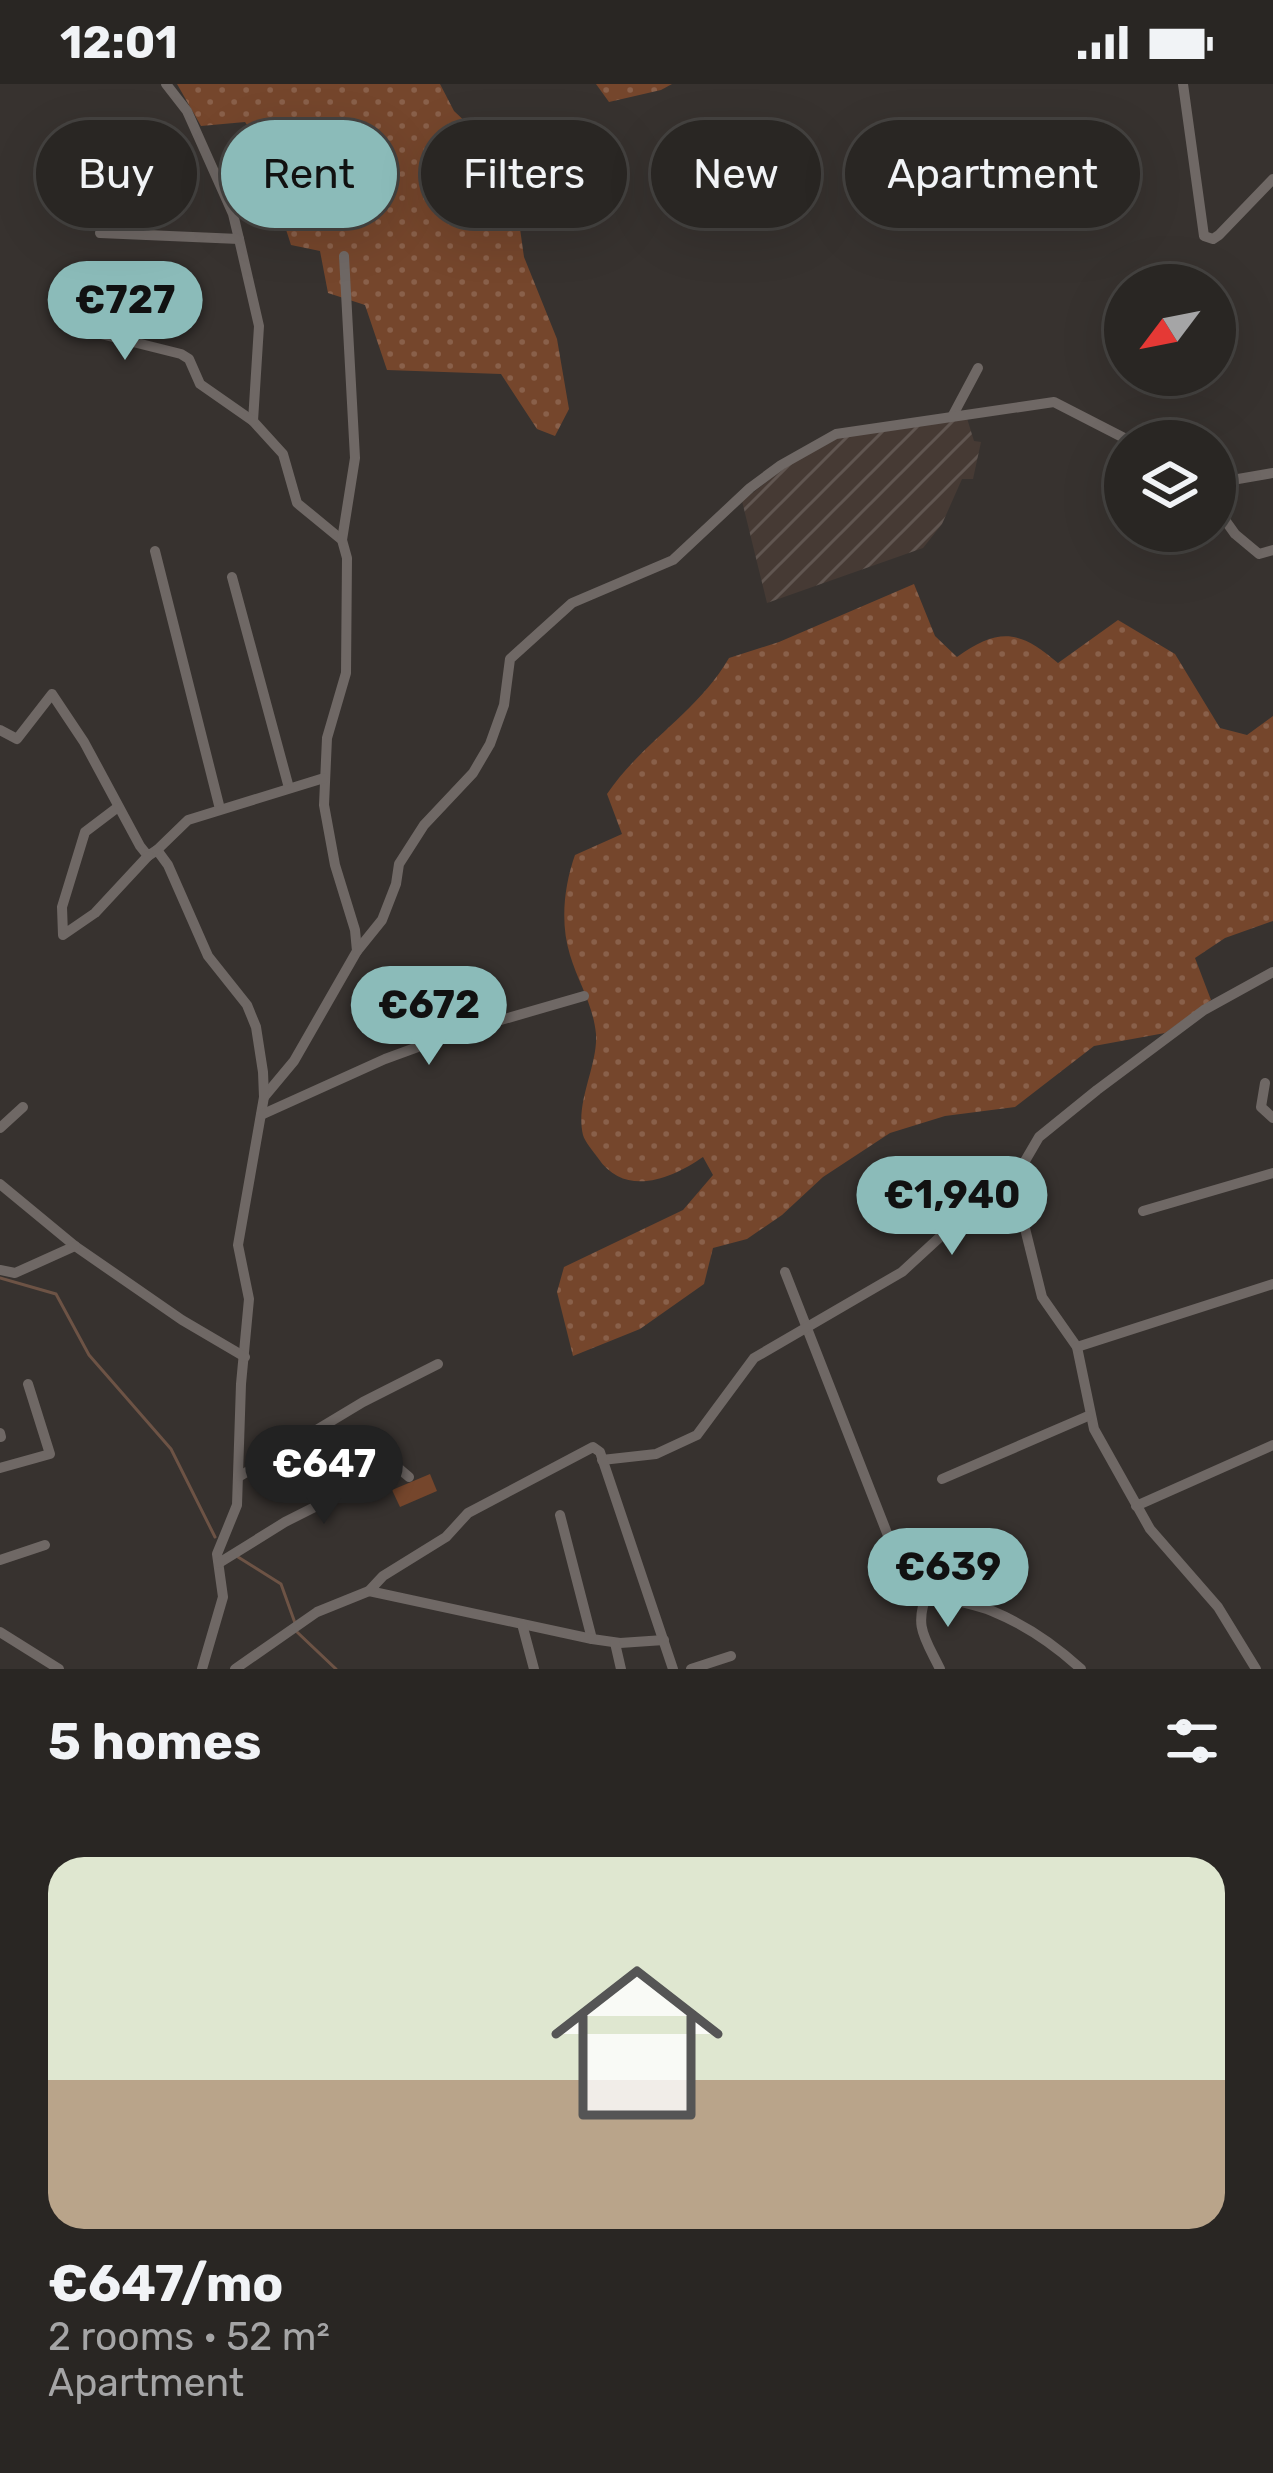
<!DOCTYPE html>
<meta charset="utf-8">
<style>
body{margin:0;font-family:Rubik,sans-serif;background:#353230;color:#f1f3f6;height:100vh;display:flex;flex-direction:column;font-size:45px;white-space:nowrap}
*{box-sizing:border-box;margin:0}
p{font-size:39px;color:#a5a5a6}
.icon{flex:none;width:66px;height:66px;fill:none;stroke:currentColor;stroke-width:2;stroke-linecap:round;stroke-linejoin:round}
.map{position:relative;height:1585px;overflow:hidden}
.panel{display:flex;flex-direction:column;background:#292623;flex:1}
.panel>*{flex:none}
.banner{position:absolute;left:36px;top:36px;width:1203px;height:108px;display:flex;gap:24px}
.needle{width:78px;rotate:238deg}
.fabs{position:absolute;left:1104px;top:180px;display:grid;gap:24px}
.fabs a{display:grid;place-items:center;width:132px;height:132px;border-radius:50%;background:#292623;box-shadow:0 12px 48px #0002,0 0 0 3px #454341;font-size:60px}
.price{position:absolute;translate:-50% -102px;padding:0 27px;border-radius:42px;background:#8bbbb9;color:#111;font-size:39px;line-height:78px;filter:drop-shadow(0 3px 6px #0008)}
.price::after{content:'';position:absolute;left:50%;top:72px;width:36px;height:27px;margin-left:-18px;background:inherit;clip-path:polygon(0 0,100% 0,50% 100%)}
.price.selected{background:#222;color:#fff}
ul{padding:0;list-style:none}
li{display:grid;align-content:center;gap:24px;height:636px;padding:0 48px}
li span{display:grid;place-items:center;height:372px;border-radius:36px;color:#555}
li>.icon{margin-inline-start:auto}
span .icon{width:216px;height:216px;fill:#fffc;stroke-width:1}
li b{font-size:51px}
h2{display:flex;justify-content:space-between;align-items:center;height:144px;padding:0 48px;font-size:51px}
.chip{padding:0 42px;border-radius:54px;background:#292623;box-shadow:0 12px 48px #0002,0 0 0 3px #454341;font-size:42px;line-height:108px}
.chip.selected{background:#8bbbb9;color:#111}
.status{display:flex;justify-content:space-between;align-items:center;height:84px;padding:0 60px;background:#292623;direction:ltr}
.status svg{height:33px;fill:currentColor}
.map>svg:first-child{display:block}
.industrial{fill:url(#industrial-furrows)}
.grass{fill:url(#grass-dots)}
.pitch{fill:#75462c}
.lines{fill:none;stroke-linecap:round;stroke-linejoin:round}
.stream{stroke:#6d5345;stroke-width:3}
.minor{stroke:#6f6865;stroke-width:10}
</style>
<div class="status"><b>12:01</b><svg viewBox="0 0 49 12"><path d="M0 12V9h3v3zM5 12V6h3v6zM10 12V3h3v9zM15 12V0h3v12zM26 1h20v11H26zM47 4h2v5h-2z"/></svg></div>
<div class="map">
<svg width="1273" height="1585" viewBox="0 0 1273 1585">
<defs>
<pattern id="industrial-furrows" width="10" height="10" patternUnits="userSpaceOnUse" patternTransform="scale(3)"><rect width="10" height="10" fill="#463a34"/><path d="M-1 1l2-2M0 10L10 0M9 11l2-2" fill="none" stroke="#615651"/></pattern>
<pattern id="grass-dots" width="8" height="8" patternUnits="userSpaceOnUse" patternTransform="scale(3)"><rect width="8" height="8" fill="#75462c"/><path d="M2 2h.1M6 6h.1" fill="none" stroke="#89604a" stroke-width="1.8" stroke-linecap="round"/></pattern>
</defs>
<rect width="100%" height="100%" fill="#37322f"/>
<path class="industrial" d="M966,331L974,357L981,358L973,395H962L942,440L923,464L767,519L742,417L790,380L839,353Z"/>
<g class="grass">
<path d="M177,0H440L454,27L491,62L513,95L524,173L557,255L569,325L555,352L537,345L501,290L387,286L365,221L328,209L320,167L291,161L281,130L338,119L324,93L224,108L214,86L267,68L245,38L201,42Z"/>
<path d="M596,0H672L661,6L609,18Z"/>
<path d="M914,500L935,552L957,573C1000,542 1021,547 1058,579L1118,536L1175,570L1220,644L1247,651L1273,632V837L1225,854L1195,874L1211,916L1165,949L1094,962L1015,1023L945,1032L890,1049L823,1093L782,1131L747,1155L713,1164L704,1200L640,1245L573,1272L557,1208L564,1183L683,1126L713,1091L703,1073C671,1095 625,1114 598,1074C593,1067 585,1058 583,1051C575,1018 598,982 596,950C593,920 578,898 570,871C560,839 564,802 575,771L622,750L607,710C643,657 697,629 729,574L779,558Z"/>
</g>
<path class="pitch" d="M430,1390L437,1407L400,1423L392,1406Z"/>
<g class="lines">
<g class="stream">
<path d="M0,1194L56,1210L89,1271L171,1365L215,1453"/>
<path d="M238,1473L281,1500L295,1539"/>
<path d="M297,1548L336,1585"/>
</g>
<g class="minor">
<path d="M166,0L187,27L233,130L239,155L259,242L253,337L283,370L297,419L342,456L347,474L346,589L327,654L324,721L335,781L355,846L357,867L294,977L264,1013"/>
<path d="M1183,0L1204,152L1213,155L1219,151L1273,95"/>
<path d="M100,149L239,155"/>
<path d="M87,193L77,244L181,270L189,275L200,300L253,337"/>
<path d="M953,331L978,284"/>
<path d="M1215,399L1273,389"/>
<path d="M1215,422L1235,450L1259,470L1273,466"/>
<path d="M342,456L355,374L344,172"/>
<path d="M155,467L220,725"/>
<path d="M232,493L289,704"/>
<path d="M0,646L17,655L52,610L84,658L140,762L148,772L157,766L168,781L208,872L247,921L256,943L263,988L264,1013L238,1161L249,1215L241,1300L237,1421L217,1470L223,1513L202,1585"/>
<path d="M118,723L85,748L62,823L63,851L95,829L148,772"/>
<path d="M157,766L188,736L324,694"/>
<path d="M357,867L382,836L396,800L399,780L424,741L473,689L490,660L504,621L510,575L572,519L673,476L750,404L781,381L836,350L1054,318L1130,357"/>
<path d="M1265,999L1261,1023L1273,1034"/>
<path d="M261,1031L385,975L456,949L584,912"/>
<path d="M0,1044L23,1023"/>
<path d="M1013,1096L1042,1213L1077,1263L1094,1345L1150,1445L1218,1523L1256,1585"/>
<path d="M0,1100L75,1162L182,1236L245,1273"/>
<path d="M1143,1127L1273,1089"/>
<path d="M0,1186L15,1189L75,1162"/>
<path d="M785,1188L903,1490C923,1514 964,1516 992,1527C1026,1541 1054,1560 1081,1585"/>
<path d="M1077,1263L1273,1200"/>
<path d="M0,1349L1,1353"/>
<path d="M602,1376L656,1370L697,1351L754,1274L902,1188L940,1153L994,1119L1018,1089L1039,1053L1097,1006L1204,926L1273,888"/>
<path d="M0,1384L50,1370L28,1300"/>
<path d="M240,1392L363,1318L438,1280"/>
<path d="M942,1395L1088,1332"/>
<path d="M1136,1422L1273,1361"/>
<path d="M560,1431L592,1555"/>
<path d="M0,1476L45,1461"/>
<path d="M219,1479L285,1438L396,1382L409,1393"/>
<path d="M369,1507L592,1555L620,1559L664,1556"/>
<path d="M928,1508C913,1542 925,1554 940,1585"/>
<path d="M522,1540L534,1585"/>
<path d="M0,1548L59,1585"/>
<path d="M615,1559L621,1585"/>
<path d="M235,1585L317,1528L369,1507L383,1492L446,1453L468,1429L593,1363L600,1368L673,1585"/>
<path d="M691,1585L731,1572"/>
</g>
</g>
</svg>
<div class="fabs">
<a><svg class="needle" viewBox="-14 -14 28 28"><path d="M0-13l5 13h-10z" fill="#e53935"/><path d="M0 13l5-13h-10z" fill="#a5a5a6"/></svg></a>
<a><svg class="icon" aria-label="layers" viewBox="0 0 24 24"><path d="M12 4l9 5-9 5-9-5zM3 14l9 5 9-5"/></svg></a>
</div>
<b class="price" style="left:125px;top:279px">€727</b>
<b class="price" style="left:429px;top:984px">€672</b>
<b class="price" style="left:952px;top:1174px">€1,940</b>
<b class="price selected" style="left:324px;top:1443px">€647</b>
<b class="price" style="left:948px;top:1546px">€639</b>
<div class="banner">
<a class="chip">Buy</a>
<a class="chip selected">Rent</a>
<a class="chip">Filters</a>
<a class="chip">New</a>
<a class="chip">Apartment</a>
</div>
</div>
<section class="panel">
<h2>5 homes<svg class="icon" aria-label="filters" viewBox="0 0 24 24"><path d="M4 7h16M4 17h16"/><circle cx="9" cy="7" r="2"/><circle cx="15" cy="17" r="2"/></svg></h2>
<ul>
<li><span style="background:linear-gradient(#dfe7d0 60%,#b9a48a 0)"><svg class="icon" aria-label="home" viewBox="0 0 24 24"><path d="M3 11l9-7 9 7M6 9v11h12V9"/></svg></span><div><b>€647/mo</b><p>2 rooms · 52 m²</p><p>Apartment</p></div></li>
</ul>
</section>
